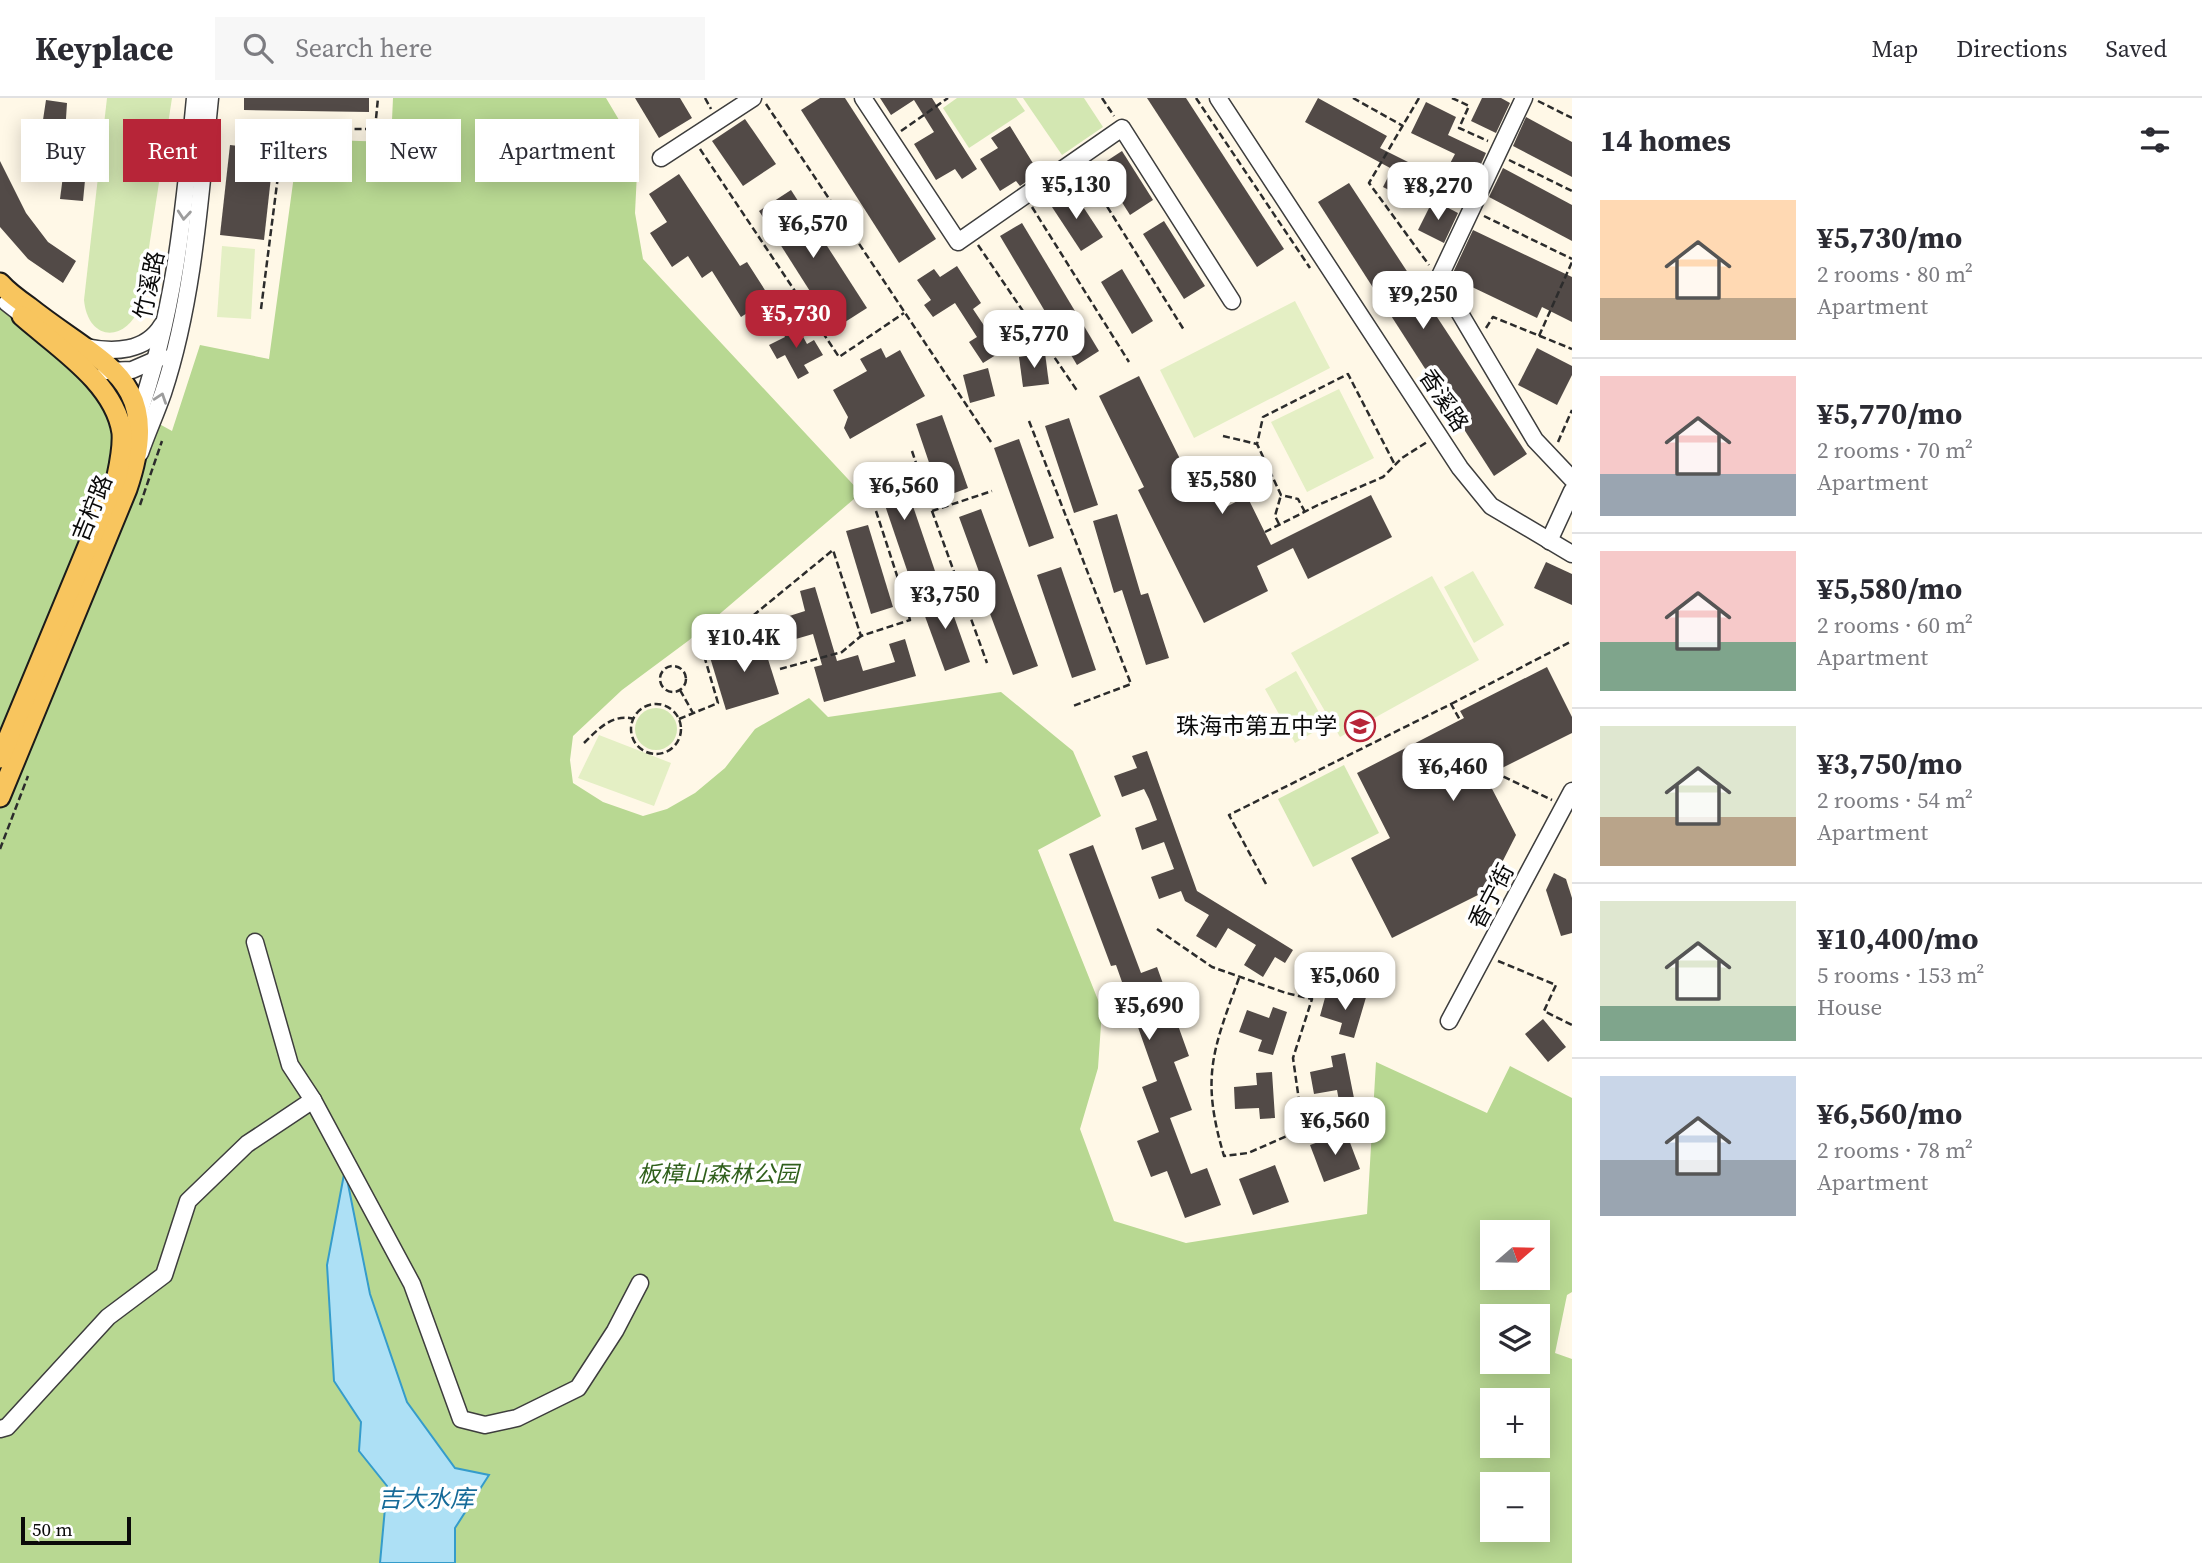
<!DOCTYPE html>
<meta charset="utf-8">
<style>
body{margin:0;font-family:"Source Serif 4","Noto Sans SC",serif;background:#f7f7f7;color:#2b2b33;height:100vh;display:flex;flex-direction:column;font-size:26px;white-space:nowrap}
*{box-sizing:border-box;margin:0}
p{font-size:23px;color:#7c7c81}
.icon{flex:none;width:38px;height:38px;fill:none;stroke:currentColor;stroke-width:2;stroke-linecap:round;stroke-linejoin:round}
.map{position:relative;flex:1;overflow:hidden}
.side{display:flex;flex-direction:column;background:#fff;width:630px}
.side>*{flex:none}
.top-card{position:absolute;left:21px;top:21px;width:665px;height:63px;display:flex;gap:14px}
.needle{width:46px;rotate:70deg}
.fabs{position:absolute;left:1480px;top:1122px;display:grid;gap:14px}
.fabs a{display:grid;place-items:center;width:70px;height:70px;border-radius:0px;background:#fff;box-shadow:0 4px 18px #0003;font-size:35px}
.scale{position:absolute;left:21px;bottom:18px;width:110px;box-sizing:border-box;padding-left:7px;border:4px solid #0a0a0a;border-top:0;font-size:19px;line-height:24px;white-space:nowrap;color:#0a0a0a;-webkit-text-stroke:5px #fff;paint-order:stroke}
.price{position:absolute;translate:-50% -60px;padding:0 16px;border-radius:14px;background:#fff;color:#222;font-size:23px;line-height:46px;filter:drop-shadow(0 2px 4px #0008)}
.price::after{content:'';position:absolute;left:50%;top:42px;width:21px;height:16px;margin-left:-10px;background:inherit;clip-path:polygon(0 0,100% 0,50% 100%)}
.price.selected{background:#b72538;color:#fff}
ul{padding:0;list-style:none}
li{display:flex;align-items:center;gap:21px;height:175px;padding:0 28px}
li+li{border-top:2px solid #e1e1e2}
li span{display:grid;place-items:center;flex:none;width:196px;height:140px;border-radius:0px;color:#555}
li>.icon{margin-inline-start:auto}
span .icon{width:84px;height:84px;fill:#fffc;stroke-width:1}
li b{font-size:30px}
h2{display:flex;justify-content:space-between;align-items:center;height:84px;padding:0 28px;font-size:30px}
.pill{padding:0 24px;border-radius:0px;background:#fff;box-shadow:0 4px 18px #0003;font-size:24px;line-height:63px}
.pill.selected{background:#b72538;color:#fff}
header{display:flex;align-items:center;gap:42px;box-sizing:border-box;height:98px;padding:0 35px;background:#fff;border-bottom:2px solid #e1e1e2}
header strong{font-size:33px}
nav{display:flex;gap:38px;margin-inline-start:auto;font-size:24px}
.search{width:490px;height:63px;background:#f7f7f7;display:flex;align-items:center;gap:18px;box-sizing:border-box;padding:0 24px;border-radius:0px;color:#7c7c81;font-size:26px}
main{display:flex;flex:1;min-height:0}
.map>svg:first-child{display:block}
.green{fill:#d3e7b2}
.forest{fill:#b8d892;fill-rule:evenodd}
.pitch{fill:#e4efc4}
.water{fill:#ade0f5;stroke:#359ccb;stroke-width:2}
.building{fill:#524a47}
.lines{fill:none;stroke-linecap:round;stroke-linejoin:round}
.minor-casing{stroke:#3d3d3d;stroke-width:19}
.major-casing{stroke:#1b1b1b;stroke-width:23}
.path{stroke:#2c2c2c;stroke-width:2.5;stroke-dasharray:7 3.5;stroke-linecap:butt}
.minor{stroke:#fff;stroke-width:16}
.major{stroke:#f8c55e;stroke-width:19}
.oneway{stroke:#9d9d9d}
.labels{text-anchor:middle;stroke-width:7;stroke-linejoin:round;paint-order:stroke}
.street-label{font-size:23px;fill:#0a0a0a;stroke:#fff}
.poi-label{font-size:23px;fill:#0a0a0a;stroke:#fff;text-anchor:end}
.park-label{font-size:23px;font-style:italic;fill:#30601c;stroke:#fff}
.water-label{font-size:24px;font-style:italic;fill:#166b99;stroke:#fff}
</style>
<header>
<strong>Keyplace</strong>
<div class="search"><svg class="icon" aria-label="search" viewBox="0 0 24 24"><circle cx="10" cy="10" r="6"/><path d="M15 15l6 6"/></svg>Search here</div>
<nav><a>Map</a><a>Directions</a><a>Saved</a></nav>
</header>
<main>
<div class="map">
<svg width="1572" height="1465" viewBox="0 0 1572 1465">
<rect width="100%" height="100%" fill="#fff8e7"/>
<g class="green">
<path d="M107,0H172L140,208C126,245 88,244 84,202Z"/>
<path d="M957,0H1016L1025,13L969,50L943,10Z"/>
<path d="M1023,0H1084L1103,29L1062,57Z"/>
<circle cx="656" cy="631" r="21"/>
<path d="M1344,667L1379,735L1313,769L1278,701Z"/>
</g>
<path class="forest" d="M393,0H606L638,54L635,115L643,161L861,395L688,543L622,592L573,638L570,662L573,685L603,704L643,718L667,711L695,695L725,670L755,631L809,600L828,619L1001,594L1073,653L1101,718L1038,752L1102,912L1098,970L1080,1031L1114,1123L1186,1145L1367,1116L1376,964L1487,1015L1510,968L1572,1000V1194L1567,1197L1555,1255L1572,1261V1465H455V1430L488,1377L455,1371L407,1304L370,1196L345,1074L327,1167L334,1283L361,1324L359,1353L387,1388L380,1465H0V201L96,291L172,333L200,247L269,261L299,41L391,44ZM1493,1134H1538V1180H1493ZM1493,1218H1538V1264H1493ZM1493,1302H1538V1348H1493ZM1493,1386H1538V1432H1493Z"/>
<g class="pitch">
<path d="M222,148L255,151L251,221L217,219Z"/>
<path d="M1295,203L1330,270L1194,340L1160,272Z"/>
<path d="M1339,291L1374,360L1307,394L1271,324Z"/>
<path d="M1473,473L1504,527L1474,545L1444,489Z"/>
<path d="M1432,478L1479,562L1340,639L1291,555Z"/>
<path d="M1296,573L1326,627L1295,645L1265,591Z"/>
<path d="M599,637L671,665L654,708L578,680Z"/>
</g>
<path class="water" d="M345,1071L370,1196L407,1304L455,1370L489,1377L455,1430V1465H380L387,1388L359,1353L361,1324L334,1283L327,1167Z"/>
<g class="building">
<path d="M244,0H369V14L244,12Z"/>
<path d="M635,0H680L692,20L659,40Z"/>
<path d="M820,0H845L936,141L899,165L801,12Z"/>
<path d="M880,0H932L977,71L962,81L955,71L936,82L914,46L934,34L914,2L891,17Z"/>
<path d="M1147,0H1186L1284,151L1257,169Z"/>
<path d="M1318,0L1387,38L1380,50L1428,74L1413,104L1383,89L1392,71L1305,24Z"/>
<path d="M1482,0H1501L1510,5L1496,35L1471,23Z"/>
<path d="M46,2L67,5L65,36L77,37L74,68L51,66L55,36L41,35Z"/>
<path d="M1426,4L1456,19L1448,37L1486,55L1472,86L1446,73L1455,56L1411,35Z"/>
<path d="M1526,19L1572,44V79L1513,48Z"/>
<path d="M745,21L776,66L743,88L712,43Z"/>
<path d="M1010,28L1039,75L1020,88L1016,83L1000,93L980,61L998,50L991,40Z"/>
<path d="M230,47L274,52L264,142L220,137Z"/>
<path d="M1122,53L1153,102L1130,117L1099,68Z"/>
<path d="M0,63L26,115L48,144L76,163L63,185L28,161L0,129Z"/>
<path d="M64,70L86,72L83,103L60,101Z"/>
<path d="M1503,70L1572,107V143L1489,99Z"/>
<path d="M679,76L740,168L747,164L770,200L741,219L712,173L702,180L688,158L672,169L650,135L667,124L649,96Z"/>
<path d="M1349,85L1527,356L1494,378L1318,104Z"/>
<path d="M791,92L867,210L834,231L759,113Z"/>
<path d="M1072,92L1103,139L1081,153L1050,106Z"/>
<path d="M1433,102L1458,115L1444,145L1418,132Z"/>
<path d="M1164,123L1205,188L1184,201L1143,136Z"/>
<path d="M1022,125L1099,253L1077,267L1000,138Z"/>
<path d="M1473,132L1572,179V224L1542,209L1537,220L1451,179Z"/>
<path d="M957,168L981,205L973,211L987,232L1003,221L1010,232L1004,235L1012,247L983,265L969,244L977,239L955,205L933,219L924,207L931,202L917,182L934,171L940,179Z"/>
<path d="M1122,171L1153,223L1132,236L1101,184Z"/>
<path d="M795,224L807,246L814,242L823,257L804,267L809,275L798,281L785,257L777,261L769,247L785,239L781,231Z"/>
<path d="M881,250L886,260L900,252L925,298L850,341L844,330L848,319L833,292L867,273L860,261Z"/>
<path d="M1537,250L1572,268V277L1557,307L1518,287Z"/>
<path d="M1045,255L1049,286L1023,289L1019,259Z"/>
<path d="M988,270L995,298L970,305L963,277Z"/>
<path d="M1139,278L1183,367L1201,358L1226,409L1247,398L1271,447L1371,397L1392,439L1308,481L1293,450L1257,468L1268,493L1204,525L1138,392L1144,389L1099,298Z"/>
<path d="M942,317L968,390L941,400L916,326Z"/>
<path d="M1069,320L1098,407L1074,415L1045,328Z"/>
<path d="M1019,341L1054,440L1029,449L994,350Z"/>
<path d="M899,367L935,473L910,481L874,375Z"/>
<path d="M981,411L1038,568L1013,577L986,505L990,504L959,419Z"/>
<path d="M1117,416L1141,497L1148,495L1169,560L1146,567L1122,492L1114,495L1093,423Z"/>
<path d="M868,427L893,509L871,516L846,433Z"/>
<path d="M1546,464L1572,476V507L1534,490Z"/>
<path d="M1061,469L1096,572L1072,580L1037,477Z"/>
<path d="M815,489L837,563L858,557L863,573L895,564L889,546L905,541L916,578L824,604L814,569L822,567L813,536L789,543L783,520L805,513L800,493Z"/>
<path d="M945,493L970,564L945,573L919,502Z"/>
<path d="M761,539L779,596L726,612L709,556Z"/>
<path d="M1547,569L1572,619V635L1494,674L1489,685L1516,737L1488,792L1392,840L1351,760L1390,740L1357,675L1464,620L1460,613Z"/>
<path d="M1147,653L1197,793L1293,852L1285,865L1275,859L1263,879L1244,867L1256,847L1228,830L1216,850L1196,838L1209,817L1185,803L1181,793L1159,801L1151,779L1174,771L1164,744L1142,752L1135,730L1157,722L1149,701L1144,691L1122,699L1114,678L1137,670L1132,658Z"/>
<path d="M1093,747L1141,875L1157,869L1189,958L1174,964L1192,1012L1170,1020L1191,1076L1207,1070L1221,1107L1185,1120L1167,1073L1151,1079L1137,1043L1159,1034L1142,989L1157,983L1116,867L1111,868L1069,756Z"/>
<path d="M1554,775L1566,781L1572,800V835L1561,838L1546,792Z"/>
<path d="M1352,892L1367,896L1354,940L1339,936L1342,925L1320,918L1326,896L1349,903Z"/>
<path d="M1273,909L1287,914L1273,957L1258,953L1262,942L1239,934L1247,912L1269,920Z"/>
<path d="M1543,921L1566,949L1548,964L1525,936Z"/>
<path d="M1345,955L1354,1000L1339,1003L1337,992L1314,996L1310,974L1333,969L1331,958Z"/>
<path d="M1272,974L1275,1020L1260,1021L1259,1010L1235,1011L1234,989L1257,987L1256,975Z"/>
<path d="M1346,1034L1360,1071L1324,1084L1310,1047Z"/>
<path d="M1275,1067L1289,1104L1253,1117L1239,1081Z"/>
</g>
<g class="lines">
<g class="minor-casing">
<g id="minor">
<path d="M863,0L958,144L1122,30L1232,203"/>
<path d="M1218,0L1460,370L1491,408L1572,456"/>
<path d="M1524,0L1439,180L1535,342L1572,381"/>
<path d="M661,60L753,0"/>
<path d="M7,205L30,223"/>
<path d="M86,249C113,255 146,254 162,227"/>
<path d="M106,273L132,272L162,259"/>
<path d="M136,324C175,215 184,114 195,0"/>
<path d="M140,355C147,335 156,315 163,295C194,201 200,98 210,0"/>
<path d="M1549,443L1572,393"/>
<path d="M255,844L290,967L313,1002"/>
<path d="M1449,923L1572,693"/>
<path d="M0,1331L7,1329L108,1219L164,1177L188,1103L247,1046L313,1002L412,1186L461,1321L485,1327L517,1320L578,1290L615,1233L640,1185"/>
</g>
</g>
<g class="major-casing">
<g id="major">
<path d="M0,185C8,194 19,202 29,209C103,268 165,279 127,391L0,699"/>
<path d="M0,660L117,378C120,364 123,349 122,335C115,285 57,249 22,218"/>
</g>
</g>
<g class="path">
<path d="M705,0L711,11"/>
<path d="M1102,0L1114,18"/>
<path d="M1196,0L1310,170"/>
<path d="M1353,0L1403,28"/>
<path d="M1419,0L1369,85L1429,167"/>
<path d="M1452,0L1469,8L1459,30L1488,43"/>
<path d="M1538,3L1572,20"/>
<path d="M766,6L991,344"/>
<path d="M901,33L948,0"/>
<path d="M700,51L839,259L904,215"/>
<path d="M1509,62L1572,93"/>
<path d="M1085,73L1184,232"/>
<path d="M1032,109L1129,264"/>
<path d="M1484,118L1572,161"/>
<path d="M978,147L1078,294"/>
<path d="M261,211L284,31H375L378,0"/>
<path d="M1486,230L1493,219L1572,251"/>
<path d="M1539,238L1572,164"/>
<path d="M1029,323L1131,586L1073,608"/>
<path d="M1223,338L1257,346"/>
<path d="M1558,344L1572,312"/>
<path d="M912,353L932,413L992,393"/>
<path d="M140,407L162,343"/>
<path d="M876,413L902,493"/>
<path d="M932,413L987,565"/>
<path d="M1305,414L1298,401L1281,397L1257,346L1263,319L1348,276L1395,367"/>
<path d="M1279,426L1275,418L1281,397"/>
<path d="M1265,434L1318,407L1383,379L1402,360L1427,344"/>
<circle cx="673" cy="581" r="13"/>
<path d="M780,571L842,554L861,538"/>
<path d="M680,592L693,615"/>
<path d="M1451,606L1572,543"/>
<circle cx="656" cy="631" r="25"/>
<path d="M679,621L718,605L703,554L733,534L833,452L861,538L910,522L902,493L956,477"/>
<path d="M584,645C598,631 613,615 634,621"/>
<path d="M1494,674L1552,702"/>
<path d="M0,751L28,678"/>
<path d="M1266,786L1229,717L1451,606L1460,622"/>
<path d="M1157,831L1212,869L1286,895L1312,901L1293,960L1303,1031L1339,1016"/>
<path d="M1498,863L1556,887L1544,913L1572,927"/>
<path d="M1239,880C1212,954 1201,980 1224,1058L1248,1055L1303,1031"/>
</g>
<use href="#minor" class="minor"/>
<use href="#major" class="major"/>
</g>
<defs><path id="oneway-chevron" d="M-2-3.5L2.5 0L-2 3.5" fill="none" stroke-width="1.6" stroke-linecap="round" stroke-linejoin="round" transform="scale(1.75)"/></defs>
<g class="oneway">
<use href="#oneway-chevron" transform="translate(184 117) rotate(95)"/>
<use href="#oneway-chevron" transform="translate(161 300) rotate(-71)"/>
</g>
<defs>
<g id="school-ring" transform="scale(1.575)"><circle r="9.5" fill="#fff" stroke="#b72538" stroke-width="1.5"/><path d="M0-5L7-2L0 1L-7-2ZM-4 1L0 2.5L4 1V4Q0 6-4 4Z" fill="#b72538"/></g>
</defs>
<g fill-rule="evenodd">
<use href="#school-ring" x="1360" y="628"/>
</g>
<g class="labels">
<g class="street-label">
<text transform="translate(149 187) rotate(-78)" y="8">竹溪路</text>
<text transform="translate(1444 302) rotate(57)" y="8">香溪路</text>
<text transform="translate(92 410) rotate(-68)" y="8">吉柠路</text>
<text transform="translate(1491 798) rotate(-62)" y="8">香宁街</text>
</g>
<g class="poi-label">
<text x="1337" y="636">珠海市第五中学</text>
</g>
<g class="park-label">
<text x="718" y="1084">板樟山森林公园</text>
</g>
<g class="water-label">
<text x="426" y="1409">吉大水库</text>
</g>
</g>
</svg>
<div class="fabs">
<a><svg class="needle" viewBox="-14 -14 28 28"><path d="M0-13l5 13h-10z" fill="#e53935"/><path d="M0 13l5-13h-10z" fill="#7c7c81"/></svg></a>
<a><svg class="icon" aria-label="layers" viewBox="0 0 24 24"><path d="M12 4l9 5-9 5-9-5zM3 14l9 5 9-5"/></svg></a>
<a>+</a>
<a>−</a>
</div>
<div class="scale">50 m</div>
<b class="price" style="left:1076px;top:123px">¥5,130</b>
<b class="price" style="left:1438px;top:124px">¥8,270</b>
<b class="price" style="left:813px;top:162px">¥6,570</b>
<b class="price" style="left:1423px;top:233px">¥9,250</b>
<b class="price selected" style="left:796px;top:252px">¥5,730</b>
<b class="price" style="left:1034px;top:272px">¥5,770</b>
<b class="price" style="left:1222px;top:418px">¥5,580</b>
<b class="price" style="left:904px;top:424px">¥6,560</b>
<b class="price" style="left:945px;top:533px">¥3,750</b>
<b class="price" style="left:744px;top:576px">¥10.4K</b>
<b class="price" style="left:1453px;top:705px">¥6,460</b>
<b class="price" style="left:1345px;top:914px">¥5,060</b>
<b class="price" style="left:1149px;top:944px">¥5,690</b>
<b class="price" style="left:1335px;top:1059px">¥6,560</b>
<div class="top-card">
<a class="pill">Buy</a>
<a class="pill selected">Rent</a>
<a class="pill">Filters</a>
<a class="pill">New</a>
<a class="pill">Apartment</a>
</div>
</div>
<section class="side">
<h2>14 homes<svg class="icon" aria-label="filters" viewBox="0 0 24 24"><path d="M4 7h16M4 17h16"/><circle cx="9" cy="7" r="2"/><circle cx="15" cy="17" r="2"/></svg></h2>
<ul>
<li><span style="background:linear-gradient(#ffd9b3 70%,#b9a48a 0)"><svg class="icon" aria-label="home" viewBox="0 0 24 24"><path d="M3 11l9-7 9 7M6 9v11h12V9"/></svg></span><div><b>¥5,730/mo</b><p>2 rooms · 80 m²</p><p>Apartment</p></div></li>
<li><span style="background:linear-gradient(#f6c9c9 70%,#9aa5b1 0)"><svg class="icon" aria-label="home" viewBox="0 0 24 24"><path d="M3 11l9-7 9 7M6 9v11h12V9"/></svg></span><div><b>¥5,770/mo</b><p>2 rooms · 70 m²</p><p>Apartment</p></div></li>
<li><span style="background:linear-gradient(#f6c9c9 65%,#7fa58c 0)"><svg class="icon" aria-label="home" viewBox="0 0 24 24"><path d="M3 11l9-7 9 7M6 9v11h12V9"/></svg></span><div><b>¥5,580/mo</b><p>2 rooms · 60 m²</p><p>Apartment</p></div></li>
<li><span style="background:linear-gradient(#dfe7d0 65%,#b9a48a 0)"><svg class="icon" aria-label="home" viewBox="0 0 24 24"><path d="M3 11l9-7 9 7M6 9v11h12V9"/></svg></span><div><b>¥3,750/mo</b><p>2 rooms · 54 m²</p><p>Apartment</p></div></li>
<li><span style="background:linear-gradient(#dfe7d0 75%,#7fa58c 0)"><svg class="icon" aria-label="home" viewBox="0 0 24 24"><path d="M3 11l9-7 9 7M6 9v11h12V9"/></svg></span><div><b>¥10,400/mo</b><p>5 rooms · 153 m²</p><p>House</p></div></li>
<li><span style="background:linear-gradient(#c9d6e8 60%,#9aa5b1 0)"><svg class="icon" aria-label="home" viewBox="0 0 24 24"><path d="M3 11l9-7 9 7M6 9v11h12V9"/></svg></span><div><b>¥6,560/mo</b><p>2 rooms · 78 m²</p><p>Apartment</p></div></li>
</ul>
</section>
</main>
